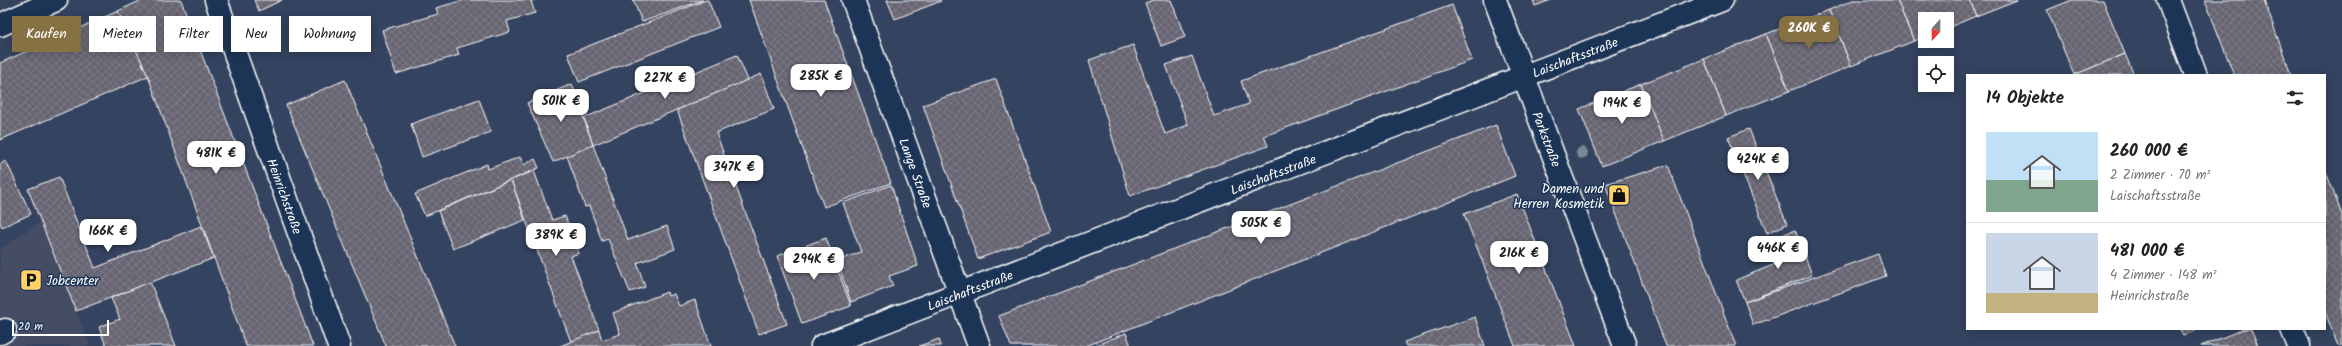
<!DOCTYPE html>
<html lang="de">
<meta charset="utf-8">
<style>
body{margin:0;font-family:Kalam,sans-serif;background:#f6f6f6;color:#222;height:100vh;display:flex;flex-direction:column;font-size:15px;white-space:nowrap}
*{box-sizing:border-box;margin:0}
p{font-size:13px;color:#767676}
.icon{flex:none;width:22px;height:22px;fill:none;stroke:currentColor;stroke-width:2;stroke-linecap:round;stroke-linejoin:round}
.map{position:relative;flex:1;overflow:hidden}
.side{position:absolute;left:1966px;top:74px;width:360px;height:256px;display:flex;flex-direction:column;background:#fff;border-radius:0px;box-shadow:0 2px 10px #0003}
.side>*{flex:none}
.top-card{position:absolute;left:12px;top:16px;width:380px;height:36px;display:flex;gap:8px}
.needle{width:26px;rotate:201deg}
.buttons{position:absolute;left:1918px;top:12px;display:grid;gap:8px}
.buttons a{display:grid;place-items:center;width:36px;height:36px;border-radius:0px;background:#fff;box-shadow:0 2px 10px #0003;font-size:20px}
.scale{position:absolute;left:12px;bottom:10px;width:97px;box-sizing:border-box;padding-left:4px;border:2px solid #fff;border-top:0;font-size:11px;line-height:14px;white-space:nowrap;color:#fff;-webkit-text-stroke:3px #1d3557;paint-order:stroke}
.price{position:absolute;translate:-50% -34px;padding:0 9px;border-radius:8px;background:#fff;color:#222;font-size:13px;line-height:26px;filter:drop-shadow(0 1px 2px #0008)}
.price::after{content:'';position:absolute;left:50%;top:24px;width:12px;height:9px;margin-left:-6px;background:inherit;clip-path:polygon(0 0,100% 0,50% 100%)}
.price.current{background:#857141;color:#fff}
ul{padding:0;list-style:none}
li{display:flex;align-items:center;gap:12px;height:100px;padding:0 20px}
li+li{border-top:1px solid #e0e0e0}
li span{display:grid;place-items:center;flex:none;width:112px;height:80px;border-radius:0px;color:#555}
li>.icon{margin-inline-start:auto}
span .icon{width:48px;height:48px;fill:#fffc;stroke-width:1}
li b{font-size:17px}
h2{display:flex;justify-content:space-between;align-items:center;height:48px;padding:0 20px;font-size:17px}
.chip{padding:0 14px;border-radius:0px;background:#fff;box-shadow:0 2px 10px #0003;font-size:14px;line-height:36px}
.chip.current{background:#857141;color:#fff}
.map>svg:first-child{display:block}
.built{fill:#444d65}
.building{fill:url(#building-cross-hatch);stroke:#fff}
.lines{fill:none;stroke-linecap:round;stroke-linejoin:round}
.minor-casing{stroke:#fff;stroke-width:25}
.minor{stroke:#1d3557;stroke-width:22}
.tree{fill:#788895}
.labels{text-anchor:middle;stroke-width:3;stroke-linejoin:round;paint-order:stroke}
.street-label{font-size:13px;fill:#fff;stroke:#1d3557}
.poi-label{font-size:13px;fill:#fff;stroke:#1d3557;text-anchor:end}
</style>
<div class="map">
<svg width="2342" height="346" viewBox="0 0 2342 346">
<defs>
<pattern id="building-cross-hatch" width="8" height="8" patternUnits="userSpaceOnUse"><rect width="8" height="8" fill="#686573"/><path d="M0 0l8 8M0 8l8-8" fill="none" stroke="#7f7c88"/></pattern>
</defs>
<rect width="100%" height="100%" fill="#34435f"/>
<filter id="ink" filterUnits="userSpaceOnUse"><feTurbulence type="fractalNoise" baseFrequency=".025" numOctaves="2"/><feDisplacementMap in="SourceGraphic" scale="8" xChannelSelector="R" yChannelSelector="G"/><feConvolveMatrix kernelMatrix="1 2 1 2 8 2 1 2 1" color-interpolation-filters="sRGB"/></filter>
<g filter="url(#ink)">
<path class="built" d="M41,221L90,346H0V249Z"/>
<g class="building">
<path d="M142,0H181L313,346H246L148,76L118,11Z"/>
<path d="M254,0H282L259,11Z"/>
<path d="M464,0H535L531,1L535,13L507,21L510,32L457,48L459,55L396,74L382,30L438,14L436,8Z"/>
<path d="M633,0H703L642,22Z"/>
<path d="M706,0H708L719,27L579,82L568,54Z"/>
<path d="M749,0H824L891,183L824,207Z"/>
<path d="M887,0H940L941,1L895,19Z"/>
<path d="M1154,0H1171L1185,37L1161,46L1145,3Z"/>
<path d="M1533,0H1551L1535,6Z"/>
<path d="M1853,0H1897L1914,41L1851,66L1829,10Z"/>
<path d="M1897,0H1970L1976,16L1947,28V19H1925V37L1914,41Z"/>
<path d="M1970,0H2017L1976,16Z"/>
<path d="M2072,0H2103L2125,54L2074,75L2047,10Z"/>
<path d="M2205,0H2264L2291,75H2234Z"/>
<path d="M1452,5L1472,60L1264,136L1268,146L1130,196L1089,60L1133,45L1165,134L1188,125L1166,65L1192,56L1214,116L1249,104L1241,81Z"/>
<path d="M1829,10L1851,66L1789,91L1766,34Z"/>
<path d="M118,11L148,76L0,140V63Z"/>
<path d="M1766,34L1789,91L1726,116L1704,59Z"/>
<path d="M2125,54L2134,75H2074Z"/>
<path d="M737,55L748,80L593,145L584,118Z"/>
<path d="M1704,59L1726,116L1664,141L1641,84Z"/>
<path d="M761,74L774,109L716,133L787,324L759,334L677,110Z"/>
<path d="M996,79L1051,232L978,259L923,105Z"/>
<path d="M345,80L455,346H386L286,105Z"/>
<path d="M572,84L593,145L553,162L527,103Z"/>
<path d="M1641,84L1664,141L1602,166L1579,109Z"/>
<path d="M479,99L491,132L422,157L411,124Z"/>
<path d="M1496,125L1515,176L1086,346H1011L999,316Z"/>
<path d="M1749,129L1787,224L1767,233L1728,137Z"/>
<path d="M593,145L628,240L667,226L675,249L637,263L645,287L630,292L608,239L602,241L589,206L585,207L567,156Z"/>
<path d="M520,157L524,165L535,159L539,168L425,216L415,194L487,164L488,169Z"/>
<path d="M6,161L31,214L2,227L0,223V164Z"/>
<path d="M1668,165L1736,346H1666L1605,184Z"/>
<path d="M2325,169L2342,215V346H2338L2325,312Z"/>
<path d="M534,171L552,220L565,216L579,253L571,256L599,330L571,342L511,180Z"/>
<path d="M59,177L95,268L201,226L214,258L76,311L28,189Z"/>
<path d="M511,180L525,220L453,249L438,211Z"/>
<path d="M891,185L918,266L889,276L893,286L851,302L837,261L861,252L843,203Z"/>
<path d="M1517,194L1576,346H1515L1464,214Z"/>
<path d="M1795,230L1812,275L1745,302L1736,280L1783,261L1774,238Z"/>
<path d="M826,238L851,306L802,324L777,256Z"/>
<path d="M1878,254L1886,276L1753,325L1745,302Z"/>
<path d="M150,282L176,346H106L99,327L120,319L111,298Z"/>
<path d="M667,292L668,296L674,294L679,306L695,300L711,346H560L599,330L602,340L620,334L613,313Z"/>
<path d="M1475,317L1485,346H1406L1404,342Z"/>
<path d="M2180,329H2199L2183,336Z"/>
<path d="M2244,329H2251L2258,346H2201Z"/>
<path d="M1126,333L1131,346H1094Z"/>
<path d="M939,339L941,346H919Z"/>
</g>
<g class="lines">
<g class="minor-casing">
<g id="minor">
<path d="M216,0L339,346"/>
<path d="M853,0L979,346"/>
<path d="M1495,0L1625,346"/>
<path d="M2168,0L2196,75"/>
<path d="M0,25L56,0"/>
<path d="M2292,329L2299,346"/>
<path d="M0,333L5,330"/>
<path d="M822,346L1722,0"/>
</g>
</g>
<use href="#minor" class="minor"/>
</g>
<circle class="tree" cx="1582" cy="153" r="6"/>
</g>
<defs>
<g id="shop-square" transform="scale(1.15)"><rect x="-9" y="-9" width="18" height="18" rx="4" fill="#ffd166" stroke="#1d3557"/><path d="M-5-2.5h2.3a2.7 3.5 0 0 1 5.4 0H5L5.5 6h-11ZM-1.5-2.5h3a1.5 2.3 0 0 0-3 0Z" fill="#111"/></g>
<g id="parking-square" transform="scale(1.15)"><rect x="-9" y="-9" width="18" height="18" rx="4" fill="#ffd166" stroke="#1d3557"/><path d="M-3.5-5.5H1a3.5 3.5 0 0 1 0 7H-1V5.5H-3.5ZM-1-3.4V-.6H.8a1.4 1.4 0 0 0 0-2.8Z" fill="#111"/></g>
</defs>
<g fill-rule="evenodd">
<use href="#shop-square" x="1619" y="195"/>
<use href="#parking-square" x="31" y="280"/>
</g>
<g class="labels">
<g class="street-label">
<text transform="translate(1575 57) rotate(-21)" y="5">Laischaftsstraße</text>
<text transform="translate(1547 139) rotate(69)" y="5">Parkstraße</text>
<text transform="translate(916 173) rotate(70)" y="5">Lange Straße</text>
<text transform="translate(1273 174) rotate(-21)" y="5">Laischaftsstraße</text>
<text transform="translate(285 196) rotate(70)" y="5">Heinrichstraße</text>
<text transform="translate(970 290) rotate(-21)" y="5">Laischaftsstraße</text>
</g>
<g class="poi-label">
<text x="1604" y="193">Damen und<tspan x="1604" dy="15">Herren Kosmetik</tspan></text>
<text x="46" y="285" text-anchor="start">Jobcenter</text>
</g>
</g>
</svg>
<div class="buttons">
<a><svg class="needle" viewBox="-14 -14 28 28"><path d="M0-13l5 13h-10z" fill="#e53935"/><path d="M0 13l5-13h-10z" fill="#767676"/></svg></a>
<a><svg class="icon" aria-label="locate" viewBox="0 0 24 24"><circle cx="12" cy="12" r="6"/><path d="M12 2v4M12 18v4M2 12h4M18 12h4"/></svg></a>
</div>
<div class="scale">20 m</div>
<b class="price current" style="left:1809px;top:50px">260K €</b>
<b class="price" style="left:821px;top:98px">285K €</b>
<b class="price" style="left:665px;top:100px">227K €</b>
<b class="price" style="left:561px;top:123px">501K €</b>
<b class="price" style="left:1622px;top:125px">194K €</b>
<b class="price" style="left:216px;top:175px">481K €</b>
<b class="price" style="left:1758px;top:181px">424K €</b>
<b class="price" style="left:734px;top:189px">347K €</b>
<b class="price" style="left:1261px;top:245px">505K €</b>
<b class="price" style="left:108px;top:253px">166K €</b>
<b class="price" style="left:556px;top:257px">389K €</b>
<b class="price" style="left:1778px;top:270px">446K €</b>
<b class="price" style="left:1519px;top:275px">216K €</b>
<b class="price" style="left:814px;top:281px">294K €</b>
<div class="top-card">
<a class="chip current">Kaufen</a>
<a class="chip">Mieten</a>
<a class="chip">Filter</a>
<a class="chip">Neu</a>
<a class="chip">Wohnung</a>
</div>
<section class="side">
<h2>14 Objekte<svg class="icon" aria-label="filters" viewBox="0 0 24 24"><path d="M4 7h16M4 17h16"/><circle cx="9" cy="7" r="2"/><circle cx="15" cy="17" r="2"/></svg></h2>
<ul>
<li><span style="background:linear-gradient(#bfe0f5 60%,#7fa58c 0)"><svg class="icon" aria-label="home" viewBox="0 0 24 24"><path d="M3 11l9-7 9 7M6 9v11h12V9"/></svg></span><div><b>260 000 €</b><p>2 Zimmer · 70 m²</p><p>Laischaftsstraße</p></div></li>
<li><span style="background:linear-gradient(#c9d6e8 75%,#c2b280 0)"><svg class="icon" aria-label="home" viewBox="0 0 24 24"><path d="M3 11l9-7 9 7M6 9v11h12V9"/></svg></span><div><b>481 000 €</b><p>4 Zimmer · 148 m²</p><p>Heinrichstraße</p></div></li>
</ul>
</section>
</div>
